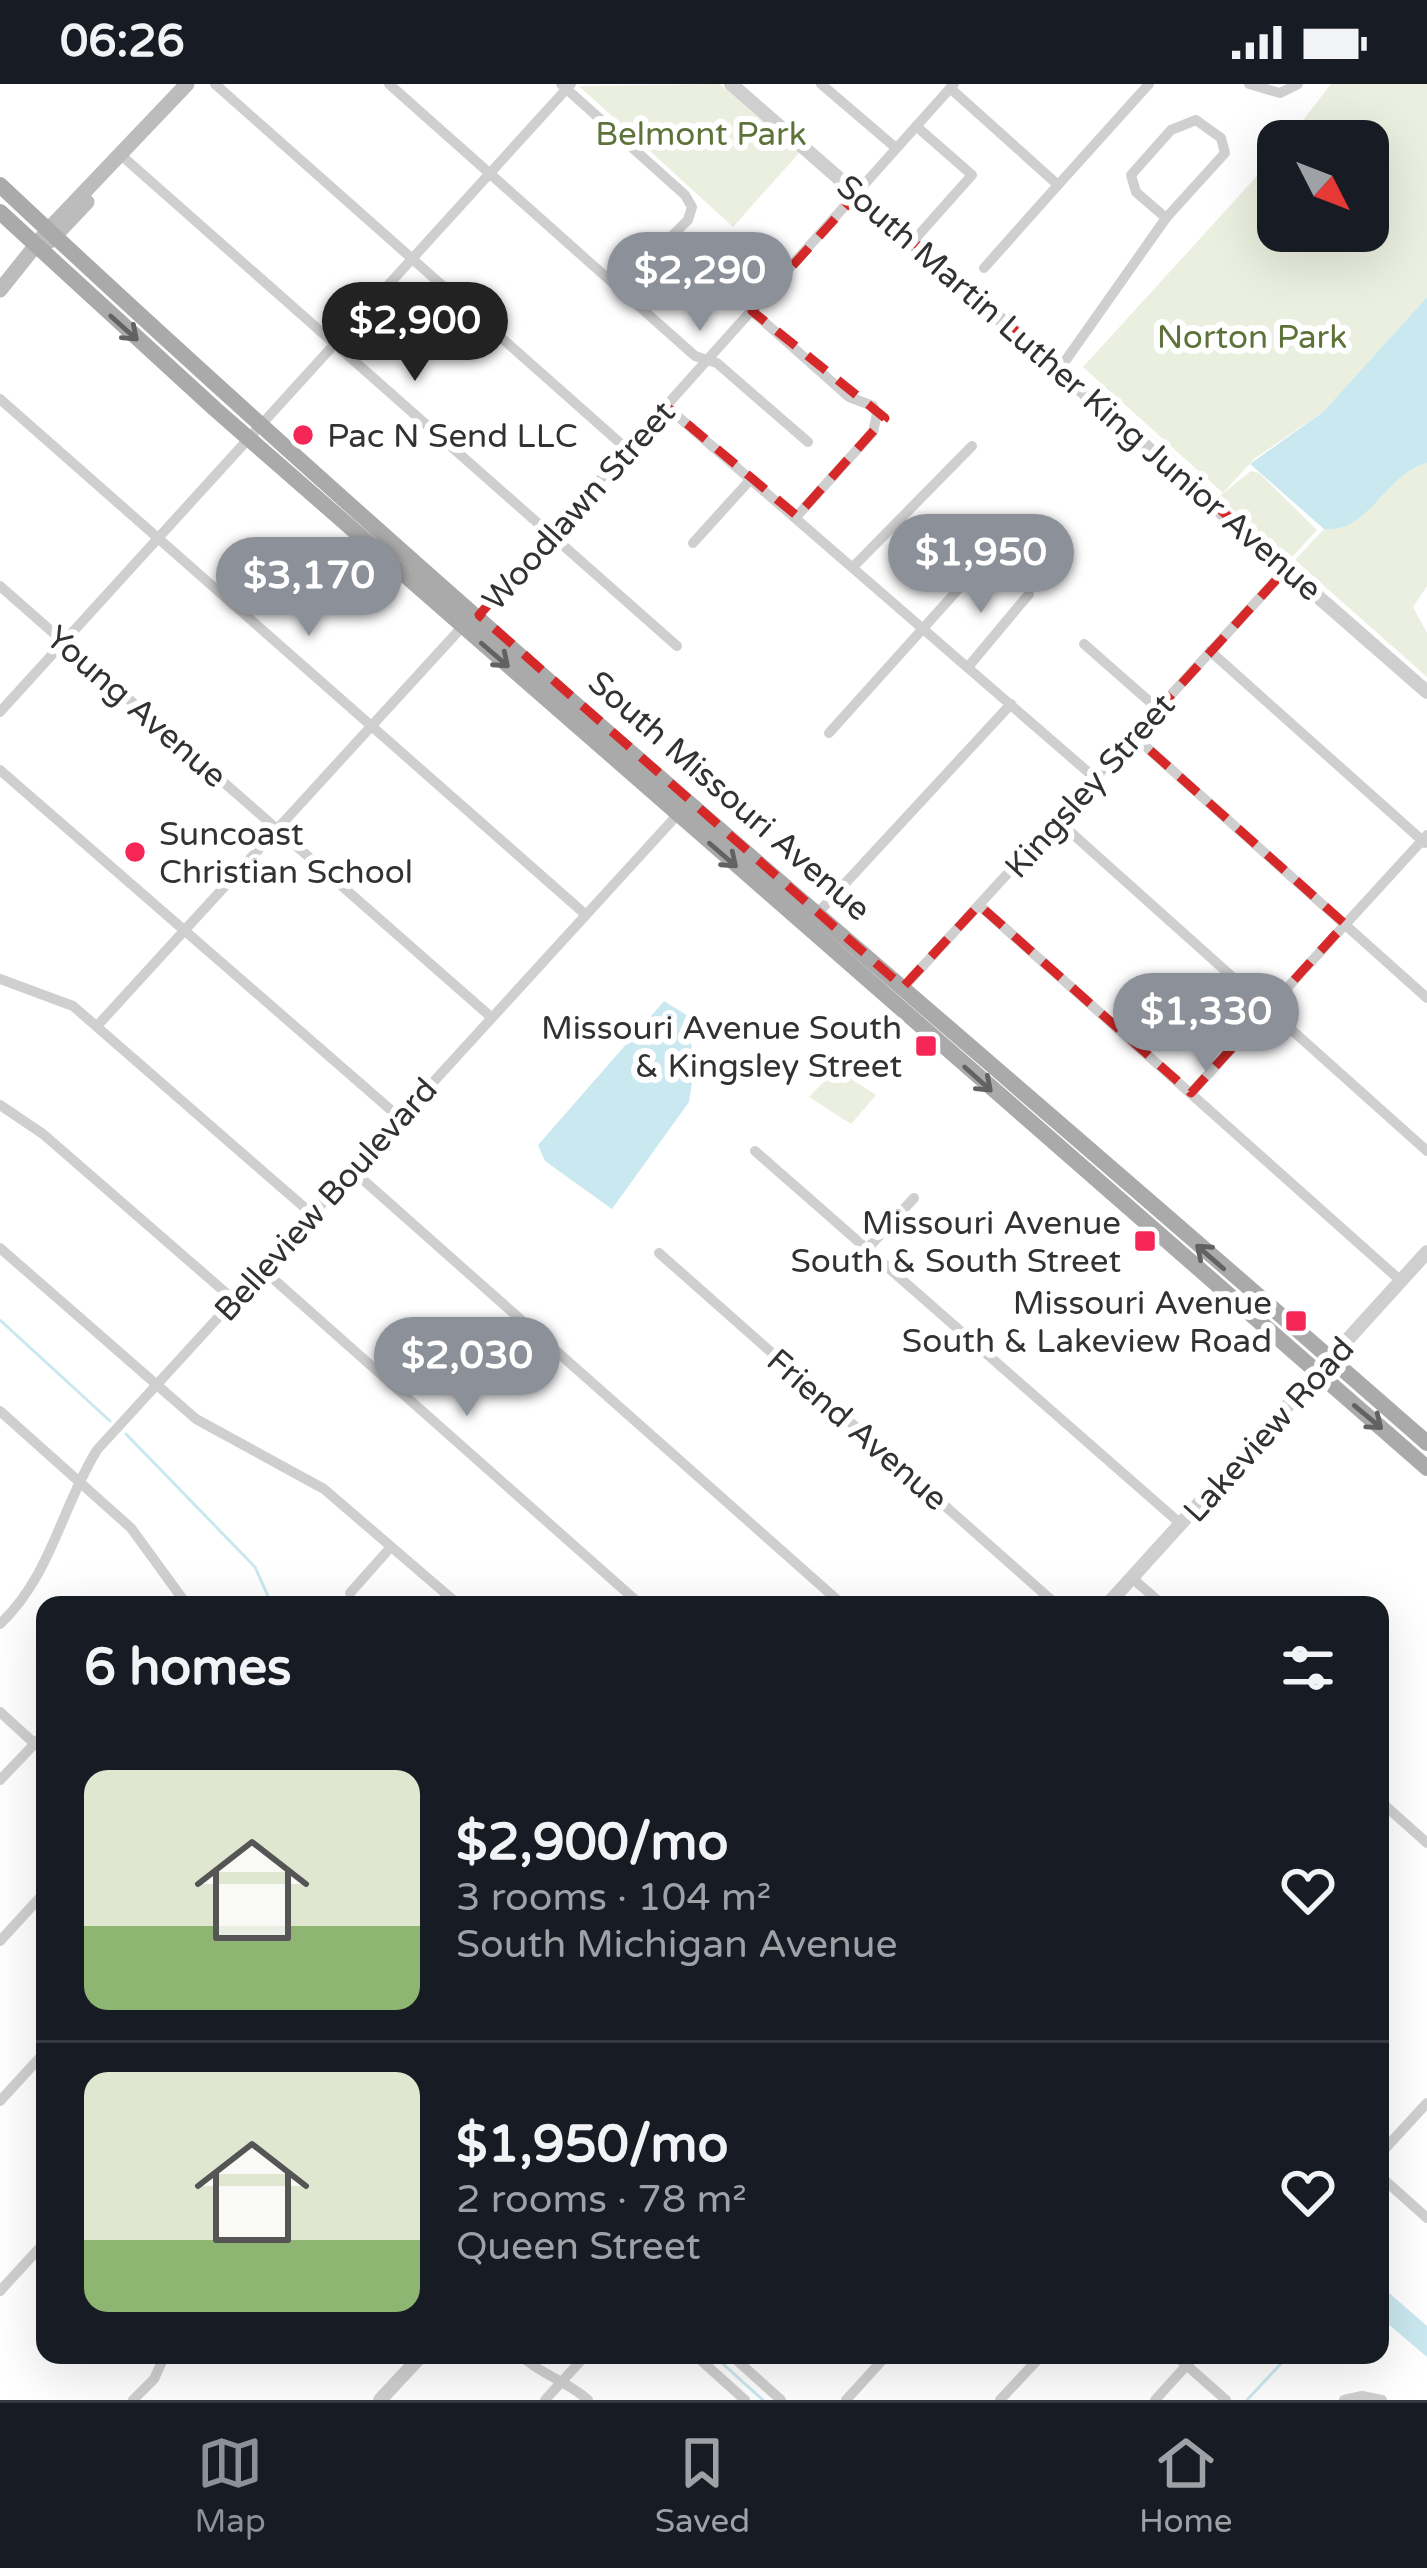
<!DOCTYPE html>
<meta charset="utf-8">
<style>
body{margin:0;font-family:"Varela Round",sans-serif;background:#20242c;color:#f1f3f6;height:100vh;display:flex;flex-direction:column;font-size:45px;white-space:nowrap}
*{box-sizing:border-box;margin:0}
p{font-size:39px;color:#9ea1a6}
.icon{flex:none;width:66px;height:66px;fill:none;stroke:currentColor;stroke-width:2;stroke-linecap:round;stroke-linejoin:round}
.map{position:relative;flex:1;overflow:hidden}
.sheet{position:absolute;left:36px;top:1512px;width:1353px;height:768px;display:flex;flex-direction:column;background:#171b24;border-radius:24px;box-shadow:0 12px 48px #0002}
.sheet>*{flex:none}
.needle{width:78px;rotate:132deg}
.fabs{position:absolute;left:1257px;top:36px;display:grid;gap:24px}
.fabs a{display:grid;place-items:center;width:132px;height:132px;border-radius:24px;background:#171b24;box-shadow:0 12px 48px #0002;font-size:60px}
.price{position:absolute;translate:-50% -102px;padding:0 27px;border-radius:42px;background:#8c9099;color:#fff;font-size:39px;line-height:78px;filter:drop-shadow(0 3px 6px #0008)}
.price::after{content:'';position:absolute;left:50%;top:72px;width:36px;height:27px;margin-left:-18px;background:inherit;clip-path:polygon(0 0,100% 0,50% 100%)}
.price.current{background:#222;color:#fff}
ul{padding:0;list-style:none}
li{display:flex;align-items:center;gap:36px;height:300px;padding:0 48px}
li+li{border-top:3px solid #363941}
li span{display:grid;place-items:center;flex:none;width:336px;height:240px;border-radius:24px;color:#555}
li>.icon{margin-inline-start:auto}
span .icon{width:144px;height:144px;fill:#fffc;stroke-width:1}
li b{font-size:51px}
h2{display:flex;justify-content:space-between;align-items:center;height:144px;padding:0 48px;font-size:51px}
.status{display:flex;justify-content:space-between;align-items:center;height:84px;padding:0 60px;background:#171b24;direction:ltr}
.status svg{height:33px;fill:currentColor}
.menu{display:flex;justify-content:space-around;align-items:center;height:168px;border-top:3px solid #363941;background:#171b24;font-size:33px;color:#9ea1a6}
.menu a{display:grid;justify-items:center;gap:6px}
.menu .current{color:#8c9099}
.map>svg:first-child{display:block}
.green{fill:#eaefdf}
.water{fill:#cae8f0}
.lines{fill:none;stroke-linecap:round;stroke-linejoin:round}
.stream{stroke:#cae8f0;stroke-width:3}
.minor{stroke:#cfcfcf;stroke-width:10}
.tertiary{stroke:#cfcfcf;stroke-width:14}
.secondary{stroke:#bcbcbc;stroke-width:15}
.primary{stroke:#aaa;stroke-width:16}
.oneway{stroke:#626262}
.marked{fill:none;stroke:#d62828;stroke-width:9;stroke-dasharray:24 15;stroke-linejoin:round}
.poi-dot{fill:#f62657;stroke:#fff;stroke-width:4.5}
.labels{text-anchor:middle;stroke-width:12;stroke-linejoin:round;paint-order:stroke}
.park-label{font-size:33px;fill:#5d733a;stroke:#fff}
.street-label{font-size:33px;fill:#323232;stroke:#fff}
.poi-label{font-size:33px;fill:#323232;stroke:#fff;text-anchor:end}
</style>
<div class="status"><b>06:26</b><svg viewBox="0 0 49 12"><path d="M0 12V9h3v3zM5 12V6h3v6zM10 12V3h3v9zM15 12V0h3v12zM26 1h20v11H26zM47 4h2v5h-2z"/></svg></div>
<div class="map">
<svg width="1427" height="2316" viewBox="0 0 1427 2316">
<rect width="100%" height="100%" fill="#fff"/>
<g class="green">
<path d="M720,0L799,69L733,143L579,2Z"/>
<path d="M1331,0H1427V213L1323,328L1254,375L1223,409L1083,283L1278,69V147H1368V57H1287Z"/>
<path d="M1106,310L1220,412L1251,387L1259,389L1317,446L1292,473L1293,480L1427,600L1402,579Z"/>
<path d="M1427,379V502L1413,523L1427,549V593L1295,476L1324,445L1349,440L1412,383Z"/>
<path d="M836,985L876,1011L851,1040L809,1013Z"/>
</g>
<g class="water">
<path d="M1427,213V379C1387,388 1368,450 1324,445L1250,380L1323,328Z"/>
<path d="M664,917L688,932L694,985L689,1018L612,1125L545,1077L538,1061Z"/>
<path d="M1380,2201L1427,2242V2273L1380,2233Z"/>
</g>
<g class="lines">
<g class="stream">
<path d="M0,1236L110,1337"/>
<path d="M126,1350L255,1483L272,1521"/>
<path d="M713,2271L763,2316"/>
<path d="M1247,2316L1289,2271"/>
</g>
<g class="minor">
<path d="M215,0L628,366"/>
<path d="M389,0L695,272L717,279L808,358"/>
<path d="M561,0L685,111L692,123L688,136L618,205"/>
<path d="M821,0L896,64"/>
<path d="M1249,0L1280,9L1298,0"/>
<path d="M950,4L1058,101L984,184"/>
<path d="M1196,36L1221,54L1225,69L1166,134L1136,108L1131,91L1171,46Z"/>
<path d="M122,72L677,562"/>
<path d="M1058,101L1149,0"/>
<path d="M915,155L972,91L916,42"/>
<path d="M752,227L849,313L873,322L877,330L873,348L797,432"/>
<path d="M1061,283L1166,134"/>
<path d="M0,315L585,830"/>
<path d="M667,323L1095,694"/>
<path d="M693,459L751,395"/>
<path d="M854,482L972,362"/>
<path d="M0,502L491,933"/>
<path d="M1084,560L1158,625"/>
<path d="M1210,567L1425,759"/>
<path d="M968,583L1029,510"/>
<path d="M0,628L571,0"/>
<path d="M829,649L1017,440"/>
<path d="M1134,652L1427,914"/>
<path d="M0,686L399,1033"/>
<path d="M1057,736L1427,1067"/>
<path d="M979,821L1401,1197"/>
<path d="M815,832L1011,620"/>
<path d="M0,895L73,922L312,1130"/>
<path d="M901,906L1287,484"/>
<path d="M97,942L463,542L479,531L954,0"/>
<path d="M1191,1009L1427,751"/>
<path d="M0,1021L43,1050L233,1215"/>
<path d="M755,1067L1182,1441"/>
<path d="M352,1086L843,1521"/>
<path d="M0,1164L196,1335L324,1405L459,1521"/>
<path d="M868,1164L914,1114"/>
<path d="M659,1169L1057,1521"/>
<path d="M261,1184L641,1521"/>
<path d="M0,1327L131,1444L187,1521"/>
<path d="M1132,1494L1163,1521"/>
<path d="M350,1509L390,1464"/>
<path d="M0,1540C51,1492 61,1424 97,1366L680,728"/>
<path d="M0,1628L34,1659"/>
<path d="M0,1696L45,1649"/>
<path d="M1380,1717L1427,1759"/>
<path d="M0,1857L45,1808"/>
<path d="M0,2017L45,1968"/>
<path d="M1380,2070L1427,2019"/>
<path d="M1380,2092L1427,2134"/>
<path d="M0,2207L45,2158"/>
<path d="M520,2271C541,2291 567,2297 588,2316"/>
<path d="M695,2271L745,2316"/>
<path d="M731,2271L781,2316"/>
<path d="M1175,2271L1226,2316"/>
<path d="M133,2316L154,2295L165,2271"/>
<path d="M545,2316L586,2271"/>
<path d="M846,2316L887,2271"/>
<path d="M1000,2316L1042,2271"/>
<path d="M1155,2316L1196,2271"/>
<path d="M1344,2316L1362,2312L1382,2316"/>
</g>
<g class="tertiary">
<path d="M731,0L1427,608"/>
<path d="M1107,1521L1427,1168"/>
<path d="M380,2316L422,2271"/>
</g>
<g class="secondary">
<path d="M50,157L87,118"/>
<path d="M0,206L48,146L187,0"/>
</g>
<g class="primary">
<path d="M0,101C462,535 951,941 1427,1359"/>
<path d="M0,128L215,325L1427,1384"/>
</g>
</g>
<defs><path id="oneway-shaft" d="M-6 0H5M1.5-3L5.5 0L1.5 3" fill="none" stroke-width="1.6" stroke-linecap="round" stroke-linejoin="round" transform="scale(3)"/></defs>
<g class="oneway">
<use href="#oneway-shaft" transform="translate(124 244) rotate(42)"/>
<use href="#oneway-shaft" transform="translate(495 571) rotate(41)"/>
<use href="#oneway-shaft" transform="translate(723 771) rotate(41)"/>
<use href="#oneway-shaft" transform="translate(978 995) rotate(42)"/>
<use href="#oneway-shaft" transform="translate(1210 1173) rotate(-139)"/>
<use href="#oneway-shaft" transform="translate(1368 1333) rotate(40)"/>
</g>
<path class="marked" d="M858,109L1287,484L1134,652L1345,840L1191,1009L979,821L903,903L479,531L667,323L797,432L885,334L752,227Z"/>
<g class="poi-dot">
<circle cx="303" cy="351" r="12"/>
<circle cx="135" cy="768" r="12"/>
<rect x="914" y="950" width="24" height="24" rx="6"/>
<rect x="1133" y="1145" width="24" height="24" rx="6"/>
<rect x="1284" y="1225" width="24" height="24" rx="6"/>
</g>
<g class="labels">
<g class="park-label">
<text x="701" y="61">Belmont Park</text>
<text x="1252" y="264">Norton Park</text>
</g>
<g class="street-label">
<text transform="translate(1080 303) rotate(41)" y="12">South Martin Luther King Junior Avenue</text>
<text transform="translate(578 421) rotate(-48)" y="12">Woodlawn Street</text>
<text transform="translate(137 622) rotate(41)" y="12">Young Avenue</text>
<text transform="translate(1089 701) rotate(-48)" y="12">Kingsley Street</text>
<text transform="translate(730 711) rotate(41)" y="12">South Missouri Avenue</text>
<text transform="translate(325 1115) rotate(-48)" y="12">Belleview Boulevard</text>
<text transform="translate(858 1345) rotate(41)" y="12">Friend Avenue</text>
<text transform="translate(1268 1345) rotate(-48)" y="12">Lakeview Road</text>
</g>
<g class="poi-label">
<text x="327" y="363" text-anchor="start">Pac N Send LLC</text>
<text x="159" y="761" text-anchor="start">Suncoast<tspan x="159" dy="38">Christian School</tspan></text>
<text x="902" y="955">Missouri Avenue South<tspan x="902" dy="38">&amp; Kingsley Street</tspan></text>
<text x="1121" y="1150">Missouri Avenue<tspan x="1121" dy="38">South &amp; South Street</tspan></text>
<text x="1272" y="1230">Missouri Avenue<tspan x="1272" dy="38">South &amp; Lakeview Road</tspan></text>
</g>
</g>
</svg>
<div class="fabs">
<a><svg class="needle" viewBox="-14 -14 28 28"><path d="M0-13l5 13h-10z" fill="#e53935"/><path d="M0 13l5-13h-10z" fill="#9ea1a6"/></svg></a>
</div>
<b class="price" style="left:700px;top:250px">$2,290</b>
<b class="price current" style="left:415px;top:300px">$2,900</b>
<b class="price" style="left:981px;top:532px">$1,950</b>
<b class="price" style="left:309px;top:555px">$3,170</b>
<b class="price" style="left:1206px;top:991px">$1,330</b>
<b class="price" style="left:467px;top:1335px">$2,030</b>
<section class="sheet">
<h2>6 homes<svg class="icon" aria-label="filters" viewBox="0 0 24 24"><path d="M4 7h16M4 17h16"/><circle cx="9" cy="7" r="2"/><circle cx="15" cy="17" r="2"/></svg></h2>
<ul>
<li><span style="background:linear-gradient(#dfe7d0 65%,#8fb573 0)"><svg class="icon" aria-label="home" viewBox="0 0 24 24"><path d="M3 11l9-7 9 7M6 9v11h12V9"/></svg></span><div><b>$2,900/mo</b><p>3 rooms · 104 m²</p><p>South Michigan Avenue</p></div><svg class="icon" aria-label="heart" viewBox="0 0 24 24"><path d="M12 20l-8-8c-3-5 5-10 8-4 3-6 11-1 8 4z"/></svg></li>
<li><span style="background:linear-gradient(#dfe7d0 70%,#8fb573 0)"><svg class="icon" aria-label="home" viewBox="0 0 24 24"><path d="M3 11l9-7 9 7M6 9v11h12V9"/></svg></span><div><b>$1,950/mo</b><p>2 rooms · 78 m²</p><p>Queen Street</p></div><svg class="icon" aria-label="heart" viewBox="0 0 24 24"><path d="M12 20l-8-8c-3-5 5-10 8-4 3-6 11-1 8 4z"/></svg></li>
</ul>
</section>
</div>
<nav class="menu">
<a class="current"><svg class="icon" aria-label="map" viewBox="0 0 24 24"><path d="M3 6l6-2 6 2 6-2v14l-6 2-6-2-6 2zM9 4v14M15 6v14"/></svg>Map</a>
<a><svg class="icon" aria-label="saved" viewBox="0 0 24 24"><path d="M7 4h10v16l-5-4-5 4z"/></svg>Saved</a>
<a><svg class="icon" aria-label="home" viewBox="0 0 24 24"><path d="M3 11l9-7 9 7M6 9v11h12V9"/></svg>Home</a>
</nav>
